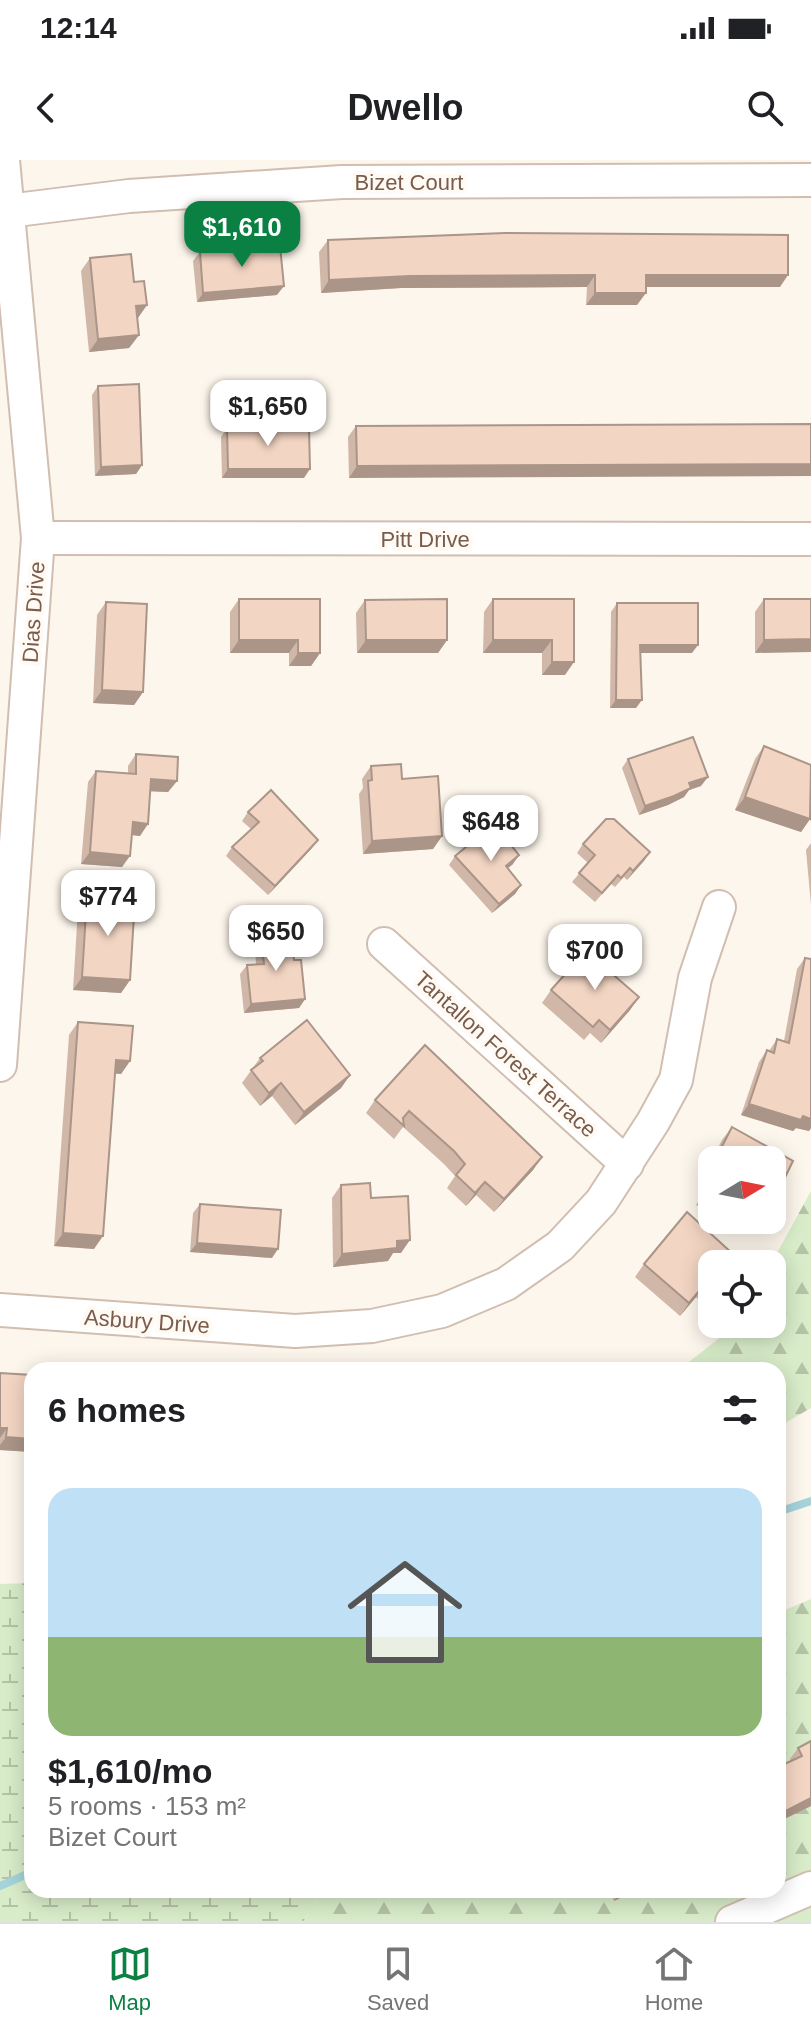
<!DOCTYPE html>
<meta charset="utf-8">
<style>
body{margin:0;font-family:Helvetica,sans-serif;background:#f6f6f6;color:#202124;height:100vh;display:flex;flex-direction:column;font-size:30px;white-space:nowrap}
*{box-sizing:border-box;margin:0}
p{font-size:26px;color:#757577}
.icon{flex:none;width:44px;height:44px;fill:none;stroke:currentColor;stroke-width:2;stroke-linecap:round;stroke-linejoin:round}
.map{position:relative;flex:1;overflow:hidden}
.sheet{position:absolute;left:24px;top:1202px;width:762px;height:536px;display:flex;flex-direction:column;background:#fff;border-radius:24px;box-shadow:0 4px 20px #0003}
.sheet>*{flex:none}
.needle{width:52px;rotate:80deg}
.tools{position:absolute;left:698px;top:986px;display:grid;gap:16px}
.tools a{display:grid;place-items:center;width:88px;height:88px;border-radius:16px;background:#fff;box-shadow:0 4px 20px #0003;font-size:40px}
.price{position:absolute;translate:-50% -68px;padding:0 18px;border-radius:16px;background:#fff;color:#222;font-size:26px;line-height:52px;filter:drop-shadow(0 2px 4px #0008)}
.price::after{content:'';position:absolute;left:50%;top:48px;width:24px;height:18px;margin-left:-12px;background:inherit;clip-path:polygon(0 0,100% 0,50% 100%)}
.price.selected{background:#0b8043;color:#fff}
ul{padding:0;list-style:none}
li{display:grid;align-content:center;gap:16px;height:424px;padding:0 24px}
li span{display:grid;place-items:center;height:248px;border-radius:24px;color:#555}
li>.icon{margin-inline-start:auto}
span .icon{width:144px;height:144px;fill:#fffc;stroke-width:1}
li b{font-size:34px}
h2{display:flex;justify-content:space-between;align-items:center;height:96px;padding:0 24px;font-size:34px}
.status{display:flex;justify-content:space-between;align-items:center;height:56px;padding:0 40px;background:#fff;direction:ltr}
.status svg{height:22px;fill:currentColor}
header{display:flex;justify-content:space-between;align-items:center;height:104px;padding:0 24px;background:#fff;font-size:36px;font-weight:700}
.menu{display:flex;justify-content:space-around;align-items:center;height:112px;border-top:2px solid #e0e0e0;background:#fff;font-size:22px;color:#757577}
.menu a{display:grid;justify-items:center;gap:4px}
.menu .selected{color:#0b8043}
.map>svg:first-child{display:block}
.forest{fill:url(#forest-firs)}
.wetland{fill:url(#wetland-marsh)}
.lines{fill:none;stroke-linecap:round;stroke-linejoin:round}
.stream{stroke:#a5d3da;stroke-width:8}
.minor-casing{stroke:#d1beb0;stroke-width:36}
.minor{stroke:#fff;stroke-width:32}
.wall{fill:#d1b7a8}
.shaded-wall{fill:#aa9588}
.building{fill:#f3d5c3;stroke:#aa9588;stroke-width:2}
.labels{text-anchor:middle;stroke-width:8;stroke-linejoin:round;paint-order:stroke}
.street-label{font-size:22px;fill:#7a5c4d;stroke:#fffaf3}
</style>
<div class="status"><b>12:14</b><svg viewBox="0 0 49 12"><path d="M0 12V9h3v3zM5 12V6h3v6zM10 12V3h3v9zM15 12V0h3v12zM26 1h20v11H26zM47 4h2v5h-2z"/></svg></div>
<header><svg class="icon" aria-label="back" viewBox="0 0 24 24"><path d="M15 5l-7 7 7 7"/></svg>Dwello<svg class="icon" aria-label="search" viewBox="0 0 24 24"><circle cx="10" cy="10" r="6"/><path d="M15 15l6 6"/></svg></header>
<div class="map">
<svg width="811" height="1762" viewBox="0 0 811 1762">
<defs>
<pattern id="forest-firs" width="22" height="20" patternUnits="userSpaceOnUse" patternTransform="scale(2)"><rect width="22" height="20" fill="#d8ecc9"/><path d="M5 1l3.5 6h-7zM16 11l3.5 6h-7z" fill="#b4c2a5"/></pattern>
<pattern id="wetland-marsh" width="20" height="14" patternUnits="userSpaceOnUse" patternTransform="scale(2)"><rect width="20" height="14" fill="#d8ecc9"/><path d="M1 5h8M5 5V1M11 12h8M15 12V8" fill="none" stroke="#b4c2a5"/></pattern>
</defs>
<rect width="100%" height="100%" fill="#fdf6ec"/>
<g class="forest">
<path d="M811,1031V1248L778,1267V1210H679L723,1175L731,1164H772L771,1104Z"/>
<path d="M811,1439V1762H303L323,1730H778V1453Z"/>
</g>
<path class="wetland" d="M32,1423V1730H323L303,1762H0V1424Z"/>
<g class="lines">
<g class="stream">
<path d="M778,1352L811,1341"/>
<path d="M0,1726L32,1712"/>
</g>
<g class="minor-casing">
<g id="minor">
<path d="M8,51L129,36L342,22L811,20"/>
<path d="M38,378L811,379"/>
<path d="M384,784L627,1004"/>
<path d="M0,905L38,378L3,0"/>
<path d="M0,1150L295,1171L372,1166L442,1151L506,1124L560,1086L601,1042L653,962L676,920L695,818L719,747"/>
<path d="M732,1762L811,1728"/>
</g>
</g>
<use href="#minor" class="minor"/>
</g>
<g class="wall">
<path d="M328,80L780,127H646L637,145H586L587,127L401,128L321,133L319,92Z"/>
<path d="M200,92L277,135L197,142L193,101Z"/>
<path d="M90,98L134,122L139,175L129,188L89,192L81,111Z"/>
<path d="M98,226L142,305L136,314L95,316L92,235Z"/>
<path d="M811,264L349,318L348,277L356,266Z"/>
<path d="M227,268L304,318H222L221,277Z"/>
<path d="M239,439L320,493L311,506H289V493H230V452Z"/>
<path d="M493,439H574L565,515H542V493H483L484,452Z"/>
<path d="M764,439H811L755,493V452Z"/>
<path d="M365,440L447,480L438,493H357L356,453Z"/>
<path d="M106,442L143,532L134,545L93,543L97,455Z"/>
<path d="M617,443L692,493H641L636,548H610L611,452Z"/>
<path d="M764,586L810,659L801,672L735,650L755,599Z"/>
<path d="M136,594L177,621L168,632L150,631L140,676L132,675L122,707L81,704L88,622L96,611L128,613V606Z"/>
<path d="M628,599L701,626L689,630L684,637L668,645L639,655L622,608Z"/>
<path d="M371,606L442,676L433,689L363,694L359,634L363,628L362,619Z"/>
<path d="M248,652L318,680L311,689L268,735L226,696L232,687L251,669L242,661Z"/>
<path d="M811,683V745L806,690Z"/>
<path d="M583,684L650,692L627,720L624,717L615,727L611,724L595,742L572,722L588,703L577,693Z"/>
<path d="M455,696L513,704L507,709L521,725L515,734L492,753L449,705Z"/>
<path d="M87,736L130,820L121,833L73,830L78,749Z"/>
<path d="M261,778L294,800L305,839L299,848L244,853L240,814L247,805L256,804L255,787Z"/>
<path d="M805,798L811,799V968L809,971L796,968L793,971L741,955L759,902L767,890L769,891L777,879L784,881L797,809Z"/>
<path d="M551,830L639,837L630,850L601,883L590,873L584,880L542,843Z"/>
<path d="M78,862L130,901L121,914L115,913L94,1089L54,1086L69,875Z"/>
<path d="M260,898L350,915L341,928L295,965L272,936L260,946L242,923Z"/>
<path d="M375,940L542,997L533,1010L494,1052L476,1035L466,1046L447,1028L455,1016L444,1004L403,967L394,979L366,953Z"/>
<path d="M732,967L793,1001L780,1028L772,1039V1000H712L722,980Z"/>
<path d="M712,1001V1053L696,1045L705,1032L698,1029Z"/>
<path d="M341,1025L371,1038L401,1093H393L388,1101L333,1107L332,1038Z"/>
<path d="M200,1044L272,1098L190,1092L193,1053Z"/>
<path d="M727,1060H746L741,1067Z"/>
<path d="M733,1094L726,1104H712V1143L708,1148L696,1137L680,1156L635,1117L644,1104Z"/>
<path d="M0,1213L32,1292L0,1290Z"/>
<path d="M811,1580V1646L778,1662V1607L791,1601L790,1599L798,1588Z"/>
<path d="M609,1730H636L614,1741Z"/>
</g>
<g class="shaded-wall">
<path d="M595,115L587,127L401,128L321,133L329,120L410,116Z"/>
<path d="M646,115H788L780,127H638Z"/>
<path d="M284,126L277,135L197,142L203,133Z"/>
<path d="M595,133H646L637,145H586Z"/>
<path d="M147,145L138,158L136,146Z"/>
<path d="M139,175L129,188L89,192L98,179Z"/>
<path d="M811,304V316L349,318L357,306Z"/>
<path d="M142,305L136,314L95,316L101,307Z"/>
<path d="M228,309H310L304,318H222Z"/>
<path d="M811,479V492L755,493L764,480Z"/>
<path d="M239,480H298L289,493H230Z"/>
<path d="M366,480H447L438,493H357Z"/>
<path d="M493,480H552L542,493H483Z"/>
<path d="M640,485H698L692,493H634Z"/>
<path d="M298,493H320L311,506H289Z"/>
<path d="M552,502H574L565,515H542Z"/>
<path d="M102,530L143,532L134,545L93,543Z"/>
<path d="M616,540H642L636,548H610Z"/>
<path d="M708,617L701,626L689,630L684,637L668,645L639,655L645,646L689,623Z"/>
<path d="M151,619L177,621L168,632L143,631Z"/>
<path d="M745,637L810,659L801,672L735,650Z"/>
<path d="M133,662L148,664L140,676L124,674Z"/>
<path d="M442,676L433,689L363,694L372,681Z"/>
<path d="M318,680L311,689L268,735L275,726Z"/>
<path d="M90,692L130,696L122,707L81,704Z"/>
<path d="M650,692L644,701L627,720L633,711Z"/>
<path d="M519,695L513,704L499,715L506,706Z"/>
<path d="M521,725L515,734L492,753L499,744Z"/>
<path d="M82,817L130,820L121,833L73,830Z"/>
<path d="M639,837L630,850L601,883L610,870Z"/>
<path d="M305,839L299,848L244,853L251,844Z"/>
<path d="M116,900L130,901L121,914L107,913Z"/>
<path d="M350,915L341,928L295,965L304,952Z"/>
<path d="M281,923L272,936L260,946L269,933Z"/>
<path d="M749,944L811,959V968L809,971L796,968L793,971L741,955Z"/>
<path d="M542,997L533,1010L494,1052L504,1039Z"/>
<path d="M485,1022L476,1035L466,1046L475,1033Z"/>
<path d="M63,1073L103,1076L94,1089L54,1086Z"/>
<path d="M410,1080L401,1093H393L388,1101L333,1107L342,1094L397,1081Z"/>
<path d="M197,1083L278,1089L272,1098L190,1092Z"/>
<path d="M705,1124L696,1137L680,1156L689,1143Z"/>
<path d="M0,1268H7L0,1278Z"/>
<path d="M6,1277L32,1279V1292L0,1290V1285Z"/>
<path d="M811,1638V1646L778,1662V1655Z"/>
<path d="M622,1730H636L614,1741Z"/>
</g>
<g class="building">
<path d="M505,73L788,75V115H646V133H595V115L410,116L329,120L328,80Z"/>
<path d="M280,86L284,126L203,133L200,92Z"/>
<path d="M131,94L134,122L144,121L147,145L136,146L139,175L98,179L90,98Z"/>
<path d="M139,224L142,305L101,307L98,226Z"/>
<path d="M811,264V304L357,306L356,266Z"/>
<path d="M227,268H309L310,309H228Z"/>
<path d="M239,439H320V493H298V480H239Z"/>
<path d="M447,439V480H366L365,440Z"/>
<path d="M493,439H574V502H552V480H493Z"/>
<path d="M764,439H811V479L764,480Z"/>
<path d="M106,442L147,444L143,532L102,530Z"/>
<path d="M617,443H698V485H640L642,540H616Z"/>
<path d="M693,577L708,617L689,623L691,628L674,636L645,646L628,599Z"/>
<path d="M764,586L811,605L810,659L745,637Z"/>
<path d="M136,594L178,597L177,621L151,619L148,664L133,662L130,696L90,692L96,611L136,614Z"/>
<path d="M401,604L402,619L438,616L442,676L372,681L368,621L372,620L371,606Z"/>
<path d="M271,630L318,680L275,726L232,687L259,662L248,652Z"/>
<path d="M606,659H614L650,692L633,711L630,708L621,718L618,715L602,733L579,713L595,695L583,684Z"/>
<path d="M494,664L519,695L506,706L521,725L499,744L455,696Z"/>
<path d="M87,736L135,739L130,820L82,817Z"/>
<path d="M291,775L294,800H301L305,839L251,844L247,805L264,804L261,778Z"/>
<path d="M586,791L639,837L610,870L599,860L593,867L551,830Z"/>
<path d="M805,798L811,799V959L803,956L801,960L749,944L767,890L774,893L777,879L789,883Z"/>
<path d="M307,860L350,915L304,952L281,923L269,933L251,910L263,901L260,898Z"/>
<path d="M78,862L133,866L130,901L116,900L103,1076L63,1073Z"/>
<path d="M425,885L542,997L504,1039L485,1022L475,1033L456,1015L465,1004L454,991L409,951L403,958L404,966L375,940Z"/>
<path d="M732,967L793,1001L780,1028L772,1024V1000H715Z"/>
<path d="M712,1006V1018L707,1016Z"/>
<path d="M370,1023L371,1038L408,1036L410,1080L397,1081V1088L342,1094L341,1025Z"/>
<path d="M712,1024V1035L705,1032Z"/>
<path d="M200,1044L281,1050L278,1089L197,1083Z"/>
<path d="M687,1052L733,1094L724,1104H712V1130L705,1124L689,1143L644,1104Z"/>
<path d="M0,1213L32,1215V1279L6,1277L7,1268H0Z"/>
<path d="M811,1581V1638L778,1655V1607L802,1596L798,1588Z"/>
</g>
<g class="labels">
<g class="street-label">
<text x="409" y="30">Bizet Court</text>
<text x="425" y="387">Pitt Drive</text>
<text transform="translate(33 452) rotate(-86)" y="8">Dias Drive</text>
<text transform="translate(506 894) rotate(42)" y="8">Tantallon Forest Terrace</text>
<text transform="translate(147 1161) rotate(4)" y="8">Asbury Drive</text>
</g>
</g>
</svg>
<div class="tools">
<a><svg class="needle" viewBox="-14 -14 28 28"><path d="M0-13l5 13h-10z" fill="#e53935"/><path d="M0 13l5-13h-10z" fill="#757577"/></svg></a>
<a><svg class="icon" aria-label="locate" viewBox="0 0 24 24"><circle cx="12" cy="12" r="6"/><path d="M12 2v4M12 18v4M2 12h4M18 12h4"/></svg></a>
</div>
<b class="price selected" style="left:242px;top:109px">$1,610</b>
<b class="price" style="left:268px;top:288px">$1,650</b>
<b class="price" style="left:491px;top:703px">$648</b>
<b class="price" style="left:108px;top:778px">$774</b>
<b class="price" style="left:276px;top:813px">$650</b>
<b class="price" style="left:595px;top:832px">$700</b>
<section class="sheet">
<h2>6 homes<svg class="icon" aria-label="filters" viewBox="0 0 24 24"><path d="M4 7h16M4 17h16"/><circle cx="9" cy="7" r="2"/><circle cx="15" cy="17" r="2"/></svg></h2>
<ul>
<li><span style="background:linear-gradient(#bfe0f5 60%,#8fb573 0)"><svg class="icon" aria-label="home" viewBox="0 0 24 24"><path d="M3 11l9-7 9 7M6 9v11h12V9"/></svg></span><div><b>$1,610/mo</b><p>5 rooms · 153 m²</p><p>Bizet Court</p></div></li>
</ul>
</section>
</div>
<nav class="menu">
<a class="selected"><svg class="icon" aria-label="map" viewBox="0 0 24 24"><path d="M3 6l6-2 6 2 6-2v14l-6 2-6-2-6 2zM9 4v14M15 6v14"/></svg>Map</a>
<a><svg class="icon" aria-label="saved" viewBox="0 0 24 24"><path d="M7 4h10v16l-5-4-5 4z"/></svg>Saved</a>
<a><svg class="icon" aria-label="home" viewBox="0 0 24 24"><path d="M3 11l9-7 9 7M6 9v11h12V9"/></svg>Home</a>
</nav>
